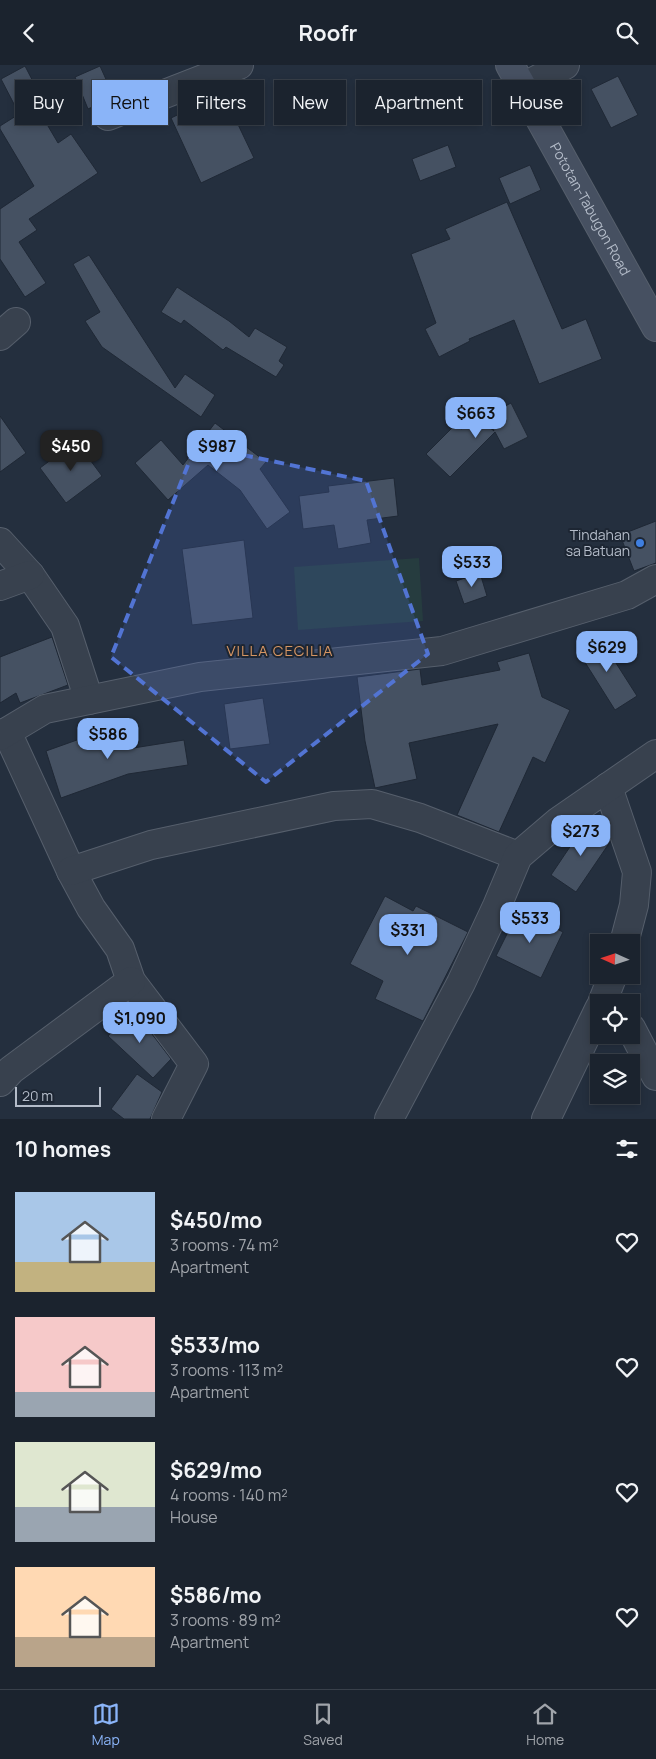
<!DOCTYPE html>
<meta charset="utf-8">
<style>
body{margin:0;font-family:Manrope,sans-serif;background:#242b36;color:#f1f3f6;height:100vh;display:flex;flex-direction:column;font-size:19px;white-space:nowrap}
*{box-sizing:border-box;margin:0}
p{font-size:16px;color:#a0a4aa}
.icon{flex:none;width:28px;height:28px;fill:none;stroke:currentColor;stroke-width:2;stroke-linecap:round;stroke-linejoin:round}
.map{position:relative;height:1054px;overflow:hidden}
.panel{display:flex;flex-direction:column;background:#1b232e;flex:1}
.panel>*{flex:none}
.top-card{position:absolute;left:15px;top:15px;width:626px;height:45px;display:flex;gap:10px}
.needle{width:32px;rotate:273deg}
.buttons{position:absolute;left:590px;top:869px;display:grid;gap:10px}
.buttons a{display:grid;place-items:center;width:50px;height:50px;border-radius:0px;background:#1b232e;box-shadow:0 2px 8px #0003,0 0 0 1px #39404a;font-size:25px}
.scale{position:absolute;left:15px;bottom:12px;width:86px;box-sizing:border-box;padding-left:5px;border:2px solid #b4bcc9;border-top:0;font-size:14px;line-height:18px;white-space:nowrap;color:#b4bcc9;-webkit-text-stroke:4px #1d2633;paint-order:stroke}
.price{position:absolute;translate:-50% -42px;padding:0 11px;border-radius:10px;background:#8ab4f8;color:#111;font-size:16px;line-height:32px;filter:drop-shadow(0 1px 2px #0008)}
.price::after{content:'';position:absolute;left:50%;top:30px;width:15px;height:11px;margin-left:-8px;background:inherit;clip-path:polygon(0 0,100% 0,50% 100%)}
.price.on{background:#222;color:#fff}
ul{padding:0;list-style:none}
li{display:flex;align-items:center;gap:15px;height:125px;padding:0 15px}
li span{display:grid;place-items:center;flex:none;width:140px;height:100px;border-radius:0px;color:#555}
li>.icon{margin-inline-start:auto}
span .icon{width:60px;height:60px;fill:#fffc;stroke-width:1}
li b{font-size:21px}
h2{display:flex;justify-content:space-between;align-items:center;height:60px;padding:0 15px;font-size:21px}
.tag{padding:0 18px;border-radius:0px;background:#1b232e;box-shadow:0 2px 8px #0003,0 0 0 1px #39404a;font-size:18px;line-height:45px}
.tag.on{background:#8ab4f8;color:#111}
header{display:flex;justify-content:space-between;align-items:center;height:65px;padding:0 15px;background:#1b232e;font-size:22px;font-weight:700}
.tab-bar{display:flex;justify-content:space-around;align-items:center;height:70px;border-top:1px solid #39404a;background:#1b232e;font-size:14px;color:#a0a4aa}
.tab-bar a{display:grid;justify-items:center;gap:2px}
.tab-bar .on{color:#8ab4f8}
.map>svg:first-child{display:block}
.grass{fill:#263c3f}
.building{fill:#455162;stroke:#1f2835}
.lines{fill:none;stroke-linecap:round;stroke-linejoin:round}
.minor-casing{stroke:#565f6c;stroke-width:30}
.secondary-casing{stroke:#565f6c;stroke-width:30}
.minor{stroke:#38414e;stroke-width:28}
.secondary{stroke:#465061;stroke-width:28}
.marked{fill:#5274d3;fill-opacity:0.2;stroke:#5274d3;stroke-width:4;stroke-dasharray:10 6;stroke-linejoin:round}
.shop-dot{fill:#3f7fe0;stroke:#1d2633;stroke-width:2}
.labels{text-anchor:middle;stroke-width:4;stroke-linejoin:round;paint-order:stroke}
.street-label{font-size:14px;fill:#b4bcc9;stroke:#1d2633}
.poi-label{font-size:14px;fill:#b4bcc9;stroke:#1d2633;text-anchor:end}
.neighbourhood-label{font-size:15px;letter-spacing:1px;fill:#d59563;stroke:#1d2633}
</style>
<header><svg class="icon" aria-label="back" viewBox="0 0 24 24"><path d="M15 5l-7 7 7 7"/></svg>Roofr<svg class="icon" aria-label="search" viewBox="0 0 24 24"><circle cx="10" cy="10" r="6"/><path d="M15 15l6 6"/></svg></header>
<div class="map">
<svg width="656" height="1054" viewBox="0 0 656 1054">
<rect width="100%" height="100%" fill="#242f3e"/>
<path class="grass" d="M419,493L423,556L298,565L294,502Z"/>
<g class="building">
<path d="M25,1L39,28L15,41L1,14Z"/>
<path d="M100,1L114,32L88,44L75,12Z"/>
<path d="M618,11L638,50L611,63L591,24Z"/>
<path d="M223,28L254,93L201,118L171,53Z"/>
<path d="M35,39L58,78L71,69L98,108L29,154L37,165L19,177L46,218L25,232L0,194V144L34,121L0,64V61Z"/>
<path d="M448,80L456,102L420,116L412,94Z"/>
<path d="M530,100L541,125L510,139L499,113Z"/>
<path d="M507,137L562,264L586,254L602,294L539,319L514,255L469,274L470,276L439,292L425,264L436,258L411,189L450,174L445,164Z"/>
<path d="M89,190L175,323L185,309L215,330L201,352L102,282L85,256L100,247L73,199Z"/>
<path d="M177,222L229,256L249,272L255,263L287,282L279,296L284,300L276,312L226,282L223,285L184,255L181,259L161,247Z"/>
<path d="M511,338L528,372L504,384L495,367L450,412L426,389L456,359L461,364L479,354L494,366L486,351Z"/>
<path d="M0,351L26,388L0,407Z"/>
<path d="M215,358L266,397L260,404L290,447L267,464L240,425L208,400L168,435L135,398L161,375L183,400Z"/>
<path d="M76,376L102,411L66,438L40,403Z"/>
<path d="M394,413L398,451L367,455L371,478L338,484L334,460L303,464L299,431L329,427L328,421Z"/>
<path d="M656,456V498L634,506L620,470Z"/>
<path d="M244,475L253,553L192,560L182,484Z"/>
<path d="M480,508L487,531L464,539L456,516Z"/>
<path d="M52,572L68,620L20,638L16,628L0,638V592Z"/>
<path d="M603,572L607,584L637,631L615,645L576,583Z"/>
<path d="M529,588L542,632L570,645L545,698L533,692L499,767L457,750L498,659L409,678L417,714L375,723L365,676L357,612L420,604L422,620L500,605L497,597Z"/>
<path d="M263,633L270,679L230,684L224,639Z"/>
<path d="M119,660L127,684L184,675L188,700L128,709L61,733L46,686Z"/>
<path d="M586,758L609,773L610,777L576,827L551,810Z"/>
<path d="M385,831L413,846L416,841L468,867L423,956L375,934L383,916L350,899Z"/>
<path d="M519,845L563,867L541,913L496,891Z"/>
<path d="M133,944L171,994L153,1013L108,971Z"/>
<path d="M137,1009L162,1027L150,1054H124L111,1044Z"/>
</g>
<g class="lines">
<g class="minor-casing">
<g id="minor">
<path d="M523,22L565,0"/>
<path d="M108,51L239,0"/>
<path d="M0,271L16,257"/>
<path d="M0,477L30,510L65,561L89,635"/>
<path d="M0,521L30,510"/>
<path d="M7,667L71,806L91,843L120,884L131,916L194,999L166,1054"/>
<path d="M0,671L45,644L200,612L442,586L627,530L656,514"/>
<path d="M608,722L637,807L634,840L624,878"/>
<path d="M71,806L151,780L334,741L372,739L420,753L518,791"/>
<path d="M602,938L613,910"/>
<path d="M631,963L656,1011"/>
<path d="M0,1017L11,1005L131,916"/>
<path d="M389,1054L461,918L497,841L518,791L559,756L656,689"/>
<path d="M546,1054L599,944"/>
</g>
</g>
<g class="secondary-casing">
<g id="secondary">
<path id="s1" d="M510,0L656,262"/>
</g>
</g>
<use href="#minor" class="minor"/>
<use href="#secondary" class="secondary"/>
</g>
<path class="marked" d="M196,380L366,416L428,589L266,717L111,592Z"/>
<circle class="shop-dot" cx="640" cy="478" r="5"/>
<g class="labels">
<g class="street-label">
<text dy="5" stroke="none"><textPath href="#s1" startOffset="165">Pototan-Tabugon Road</textPath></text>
</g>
<g class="poi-label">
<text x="630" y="475">Tindahan<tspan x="630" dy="16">sa Batuan</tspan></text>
</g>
<g class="neighbourhood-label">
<text x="280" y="591">VILLA CECILIA</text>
</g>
</g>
</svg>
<div class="buttons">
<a><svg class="needle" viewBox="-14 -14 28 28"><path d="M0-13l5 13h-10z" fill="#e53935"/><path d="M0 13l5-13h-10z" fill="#a0a4aa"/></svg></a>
<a><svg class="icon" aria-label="locate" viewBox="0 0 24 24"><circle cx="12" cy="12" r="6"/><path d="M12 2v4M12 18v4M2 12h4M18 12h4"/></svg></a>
<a><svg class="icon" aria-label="layers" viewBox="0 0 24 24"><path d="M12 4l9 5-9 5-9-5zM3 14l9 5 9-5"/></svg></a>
</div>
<div class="scale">20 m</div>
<b class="price" style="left:476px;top:374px">$663</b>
<b class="price on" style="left:71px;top:407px">$450</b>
<b class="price" style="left:217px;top:407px">$987</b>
<b class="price" style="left:472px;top:523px">$533</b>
<b class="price" style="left:607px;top:608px">$629</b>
<b class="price" style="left:108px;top:695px">$586</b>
<b class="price" style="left:581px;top:792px">$273</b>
<b class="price" style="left:530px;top:879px">$533</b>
<b class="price" style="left:408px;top:891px">$331</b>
<b class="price" style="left:140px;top:979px">$1,090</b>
<div class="top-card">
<a class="tag">Buy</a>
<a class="tag on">Rent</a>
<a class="tag">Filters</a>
<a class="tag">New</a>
<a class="tag">Apartment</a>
<a class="tag">House</a>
</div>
</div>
<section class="panel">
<h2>10 homes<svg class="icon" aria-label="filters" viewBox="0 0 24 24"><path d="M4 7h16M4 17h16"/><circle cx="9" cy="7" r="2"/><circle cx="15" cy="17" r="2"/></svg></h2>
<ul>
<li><span style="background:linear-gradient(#a9c7e8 70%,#c2b280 0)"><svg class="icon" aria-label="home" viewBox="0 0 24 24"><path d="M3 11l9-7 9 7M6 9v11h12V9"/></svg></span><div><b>$450/mo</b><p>3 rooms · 74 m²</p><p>Apartment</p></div><svg class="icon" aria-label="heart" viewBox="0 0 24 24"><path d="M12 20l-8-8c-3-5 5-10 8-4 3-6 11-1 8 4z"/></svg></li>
<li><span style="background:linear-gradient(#f6c9c9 75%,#9aa5b1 0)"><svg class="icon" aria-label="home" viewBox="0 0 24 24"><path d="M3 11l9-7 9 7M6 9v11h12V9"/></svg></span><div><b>$533/mo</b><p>3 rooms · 113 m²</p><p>Apartment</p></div><svg class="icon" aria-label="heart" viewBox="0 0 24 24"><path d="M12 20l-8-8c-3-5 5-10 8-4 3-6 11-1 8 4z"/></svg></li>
<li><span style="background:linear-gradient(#dfe7d0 65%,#9aa5b1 0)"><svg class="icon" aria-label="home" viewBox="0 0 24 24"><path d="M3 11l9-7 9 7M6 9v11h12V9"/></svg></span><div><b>$629/mo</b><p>4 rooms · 140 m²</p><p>House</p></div><svg class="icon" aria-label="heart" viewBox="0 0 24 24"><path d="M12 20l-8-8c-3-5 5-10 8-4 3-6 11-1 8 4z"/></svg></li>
<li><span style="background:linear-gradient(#ffd9b3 70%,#b9a48a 0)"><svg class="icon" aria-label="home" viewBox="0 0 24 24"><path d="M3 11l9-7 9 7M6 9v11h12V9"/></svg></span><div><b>$586/mo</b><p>3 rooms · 89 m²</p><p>Apartment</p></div><svg class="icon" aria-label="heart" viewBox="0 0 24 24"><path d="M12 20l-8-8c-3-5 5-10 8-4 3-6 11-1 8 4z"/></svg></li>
</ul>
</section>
<nav class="tab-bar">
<a class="on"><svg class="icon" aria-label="map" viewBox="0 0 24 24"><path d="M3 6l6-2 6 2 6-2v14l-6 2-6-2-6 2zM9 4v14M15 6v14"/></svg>Map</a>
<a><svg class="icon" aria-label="saved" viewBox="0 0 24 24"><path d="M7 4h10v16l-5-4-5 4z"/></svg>Saved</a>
<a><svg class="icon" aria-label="home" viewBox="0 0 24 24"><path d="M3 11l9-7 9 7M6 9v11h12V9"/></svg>Home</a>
</nav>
